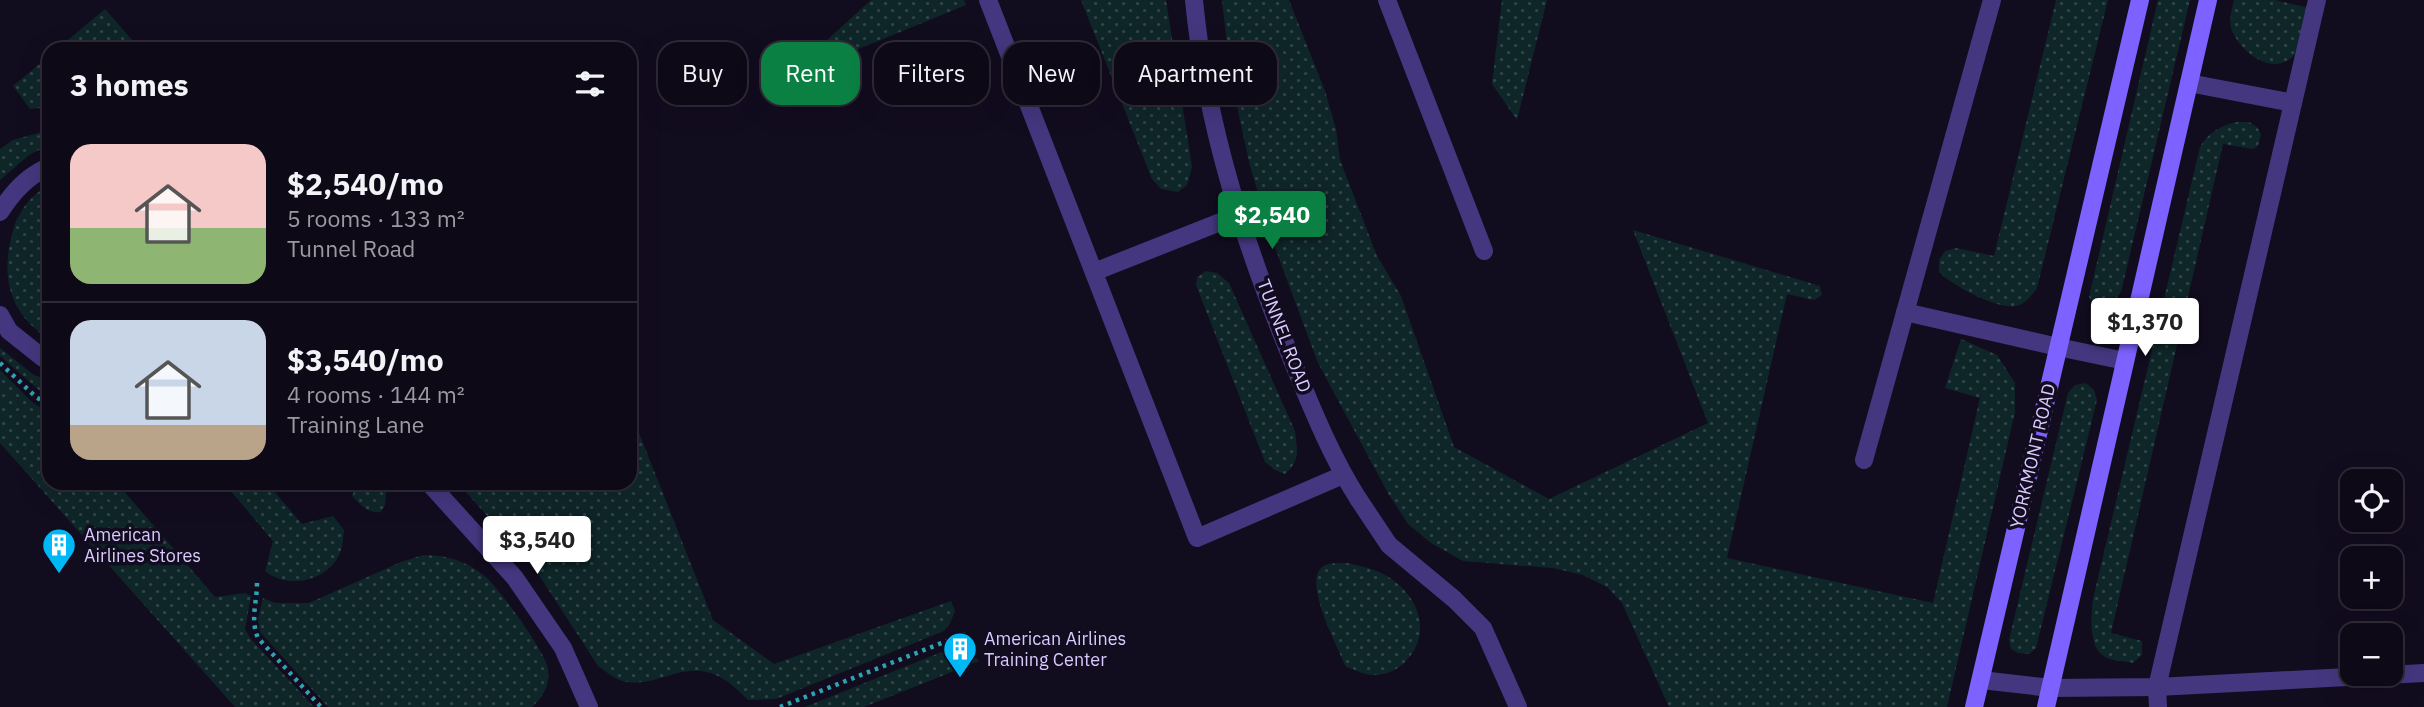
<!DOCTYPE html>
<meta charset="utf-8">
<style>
body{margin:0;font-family:"IBM Plex Sans",sans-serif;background:#1c1724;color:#f1f3f6;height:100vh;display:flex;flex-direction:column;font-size:26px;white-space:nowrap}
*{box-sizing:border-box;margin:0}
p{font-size:23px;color:#9b9aa1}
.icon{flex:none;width:38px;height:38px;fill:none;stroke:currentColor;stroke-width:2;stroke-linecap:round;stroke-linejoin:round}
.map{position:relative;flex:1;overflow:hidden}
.drawer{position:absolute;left:42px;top:42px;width:595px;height:448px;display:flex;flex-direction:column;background:#0e0917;border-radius:21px;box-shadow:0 7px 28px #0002,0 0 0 2px #2e2a36}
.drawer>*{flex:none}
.banner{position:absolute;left:658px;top:42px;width:665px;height:63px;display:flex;gap:14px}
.buttons{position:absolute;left:2340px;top:469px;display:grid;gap:14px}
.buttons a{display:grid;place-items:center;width:63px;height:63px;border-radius:14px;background:#0e0917;box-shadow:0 7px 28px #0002,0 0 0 2px #2e2a36;font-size:35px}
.price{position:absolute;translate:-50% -60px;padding:0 16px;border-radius:7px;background:#fff;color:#222;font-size:23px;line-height:46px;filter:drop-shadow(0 2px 4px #0008)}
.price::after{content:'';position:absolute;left:50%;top:42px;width:21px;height:16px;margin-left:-10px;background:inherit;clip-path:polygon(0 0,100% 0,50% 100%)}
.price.current{background:#0b8043;color:#fff}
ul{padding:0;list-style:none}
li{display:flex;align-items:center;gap:21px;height:175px;padding:0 28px}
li+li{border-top:2px solid #2e2a36}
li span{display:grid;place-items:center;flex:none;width:196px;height:140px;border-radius:21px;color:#555}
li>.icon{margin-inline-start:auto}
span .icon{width:84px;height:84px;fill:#fffc;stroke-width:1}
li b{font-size:30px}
h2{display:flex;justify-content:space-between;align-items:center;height:84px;padding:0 28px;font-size:30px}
.pill{padding:0 24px;border-radius:21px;background:#0e0917;box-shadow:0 7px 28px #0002,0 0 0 2px #2e2a36;font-size:24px;line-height:63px}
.pill.current{background:#0b8043;color:#fff}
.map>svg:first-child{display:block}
.green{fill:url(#green-dots)}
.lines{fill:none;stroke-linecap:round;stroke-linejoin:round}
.path{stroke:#2ca5b2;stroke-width:4.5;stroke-dasharray:3.5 5;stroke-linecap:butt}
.lane{stroke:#44377f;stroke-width:18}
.street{stroke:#44377f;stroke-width:18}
.secondary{stroke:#7e62ff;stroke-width:18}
.labels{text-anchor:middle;stroke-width:7;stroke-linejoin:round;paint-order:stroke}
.street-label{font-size:18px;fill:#d9cbff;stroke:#120c1f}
.poi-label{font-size:18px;fill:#d9cbff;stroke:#120c1f;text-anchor:start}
</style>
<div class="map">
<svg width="2424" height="707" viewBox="0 0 2424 707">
<defs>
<pattern id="green-dots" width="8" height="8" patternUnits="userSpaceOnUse" patternTransform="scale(1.75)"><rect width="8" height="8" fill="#0f2629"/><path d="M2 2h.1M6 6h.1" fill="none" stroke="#314449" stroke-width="1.8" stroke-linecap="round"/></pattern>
</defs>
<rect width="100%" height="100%" fill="#120c1f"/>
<g class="green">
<path d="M871,0H964L966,5L783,80Z"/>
<path d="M1081,0H1166L1192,167L1187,185L1178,192L1161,189L1152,179Z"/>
<path d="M1222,0H1289L1325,91L1336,129L1340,160L1377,256L1401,296L1454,447L1549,499L1708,423L1633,230L1820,286L1822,295L1814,300L1787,294L1727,558L1933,603L1980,398L1945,388L1961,339L1997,355L2015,383V412L1947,707H1669L1622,603L1607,587L1583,575L1553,568L1463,561L1431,543L1408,524L1389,495L1318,363L1270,234L1250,166L1231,79Z"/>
<path d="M1502,0H1547L1517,120L1492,84Z"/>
<path d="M2056,0H2108L2037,288C2031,296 2026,304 2016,306C1998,310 1951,285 1939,272V260L1945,251L1956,248L1994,256Z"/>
<path d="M2158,0H2190L2121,292C2113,303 2108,308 2094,306L2089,297Z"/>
<path d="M2234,0H2274L2306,7L2308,11C2305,25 2305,42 2295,54C2275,79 2239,52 2231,28C2229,19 2232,8 2234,0Z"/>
<path d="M105,9L140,49H57Z"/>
<path d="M49,56V107L30,109L13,86Z"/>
<path d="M2237,122H2249L2257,127L2261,134L2258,146L2253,149L2223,144L2111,633L2142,641V655L2133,663C2125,661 2112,661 2105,657C2088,647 2091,616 2093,599L2200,147C2209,132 2220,126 2237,122Z"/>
<path d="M49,130V145L29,155L0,180V149L13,140Z"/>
<path d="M49,186V339C4,311 0,268 16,221C24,205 33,193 49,186Z"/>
<path d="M1206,271L1217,273L1229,283L1295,431C1297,450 1301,460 1285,474L1275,470L1265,462L1196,285L1197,277Z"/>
<path d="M0,348L34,375L49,380V399L0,356Z"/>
<path d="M0,370L33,403L49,412V483H117L215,597L245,593L251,596L245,629L250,638L314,707H235L0,443Z"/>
<path d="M2086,383L2094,390L2097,400L2036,648L2029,654L2018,653L2011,649L2009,640L2068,393L2075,385Z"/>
<path d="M630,410L713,620L774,664L951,601L955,611L950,623L944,631L776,699L748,700C739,691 730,682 718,676C684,660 658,687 627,682C615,680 607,672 598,666L537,572L458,483H630Z"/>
<path d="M224,483H267L302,524L333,516L344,530C343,539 343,548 338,557C324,582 287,589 265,571L273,541Z"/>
<path d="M357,483H387L385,505L381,512C367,514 361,505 352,496Z"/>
<path d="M423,555C440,555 455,558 470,566C476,570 483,574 488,579C501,592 546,652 548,669C550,685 544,696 532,707H328L260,632L258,619L263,598L275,603H309L401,562Z"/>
<path d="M1347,563C1360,566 1372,568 1383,574C1417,591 1435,633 1405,662C1397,670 1385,676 1372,675C1364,675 1354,669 1346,667C1338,647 1304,585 1321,568C1327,562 1338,563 1347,563Z"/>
<path d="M949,649L973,655L979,661L864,707H805Z"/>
</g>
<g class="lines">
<g class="path">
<path d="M0,363L36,397L49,405"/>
<path d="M257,583C257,602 250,620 258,638L321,707"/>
<path d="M780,707L967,633"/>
</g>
<g class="lane">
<path d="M988,0L1197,538L1343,475"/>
<path d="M1387,0L1484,251"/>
<path d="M2189,83L2293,103"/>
<path d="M1094,272L1238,215"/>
<path d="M1905,312L2058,347"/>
<path d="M1864,460L1992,0"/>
<path d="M1359,500L1389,545L1454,599L1483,628L1518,707"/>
<path d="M2051,688L2157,687L2424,673"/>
<path d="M2158,707L2157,687L2317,0"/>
</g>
<g class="street">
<path d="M1194,0C1206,127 1246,248 1294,365C1313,411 1332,458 1359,500"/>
<path d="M0,212C12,193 28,175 49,167"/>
<path d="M0,315L9,331L43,358L49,359"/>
<path d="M2058,347L2125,361"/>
<path d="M429,483L515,578L563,648L589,707"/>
<path d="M1981,680L2051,688"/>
</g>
<g class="secondary">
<path d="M1974,707L2140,0"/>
<path d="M2046,707L2208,0"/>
</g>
</g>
<defs>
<g id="building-pin" transform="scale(1.75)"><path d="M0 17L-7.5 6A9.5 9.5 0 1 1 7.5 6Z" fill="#00b8f6" stroke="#120c1f"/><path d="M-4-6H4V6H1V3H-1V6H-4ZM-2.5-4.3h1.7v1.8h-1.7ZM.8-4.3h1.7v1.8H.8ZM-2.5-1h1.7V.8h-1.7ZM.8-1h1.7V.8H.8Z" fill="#fff"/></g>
</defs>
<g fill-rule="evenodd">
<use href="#building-pin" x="59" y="545"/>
<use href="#building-pin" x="960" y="649"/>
</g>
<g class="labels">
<g class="street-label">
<text transform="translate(1284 336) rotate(69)" y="6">TUNNEL ROAD</text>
<text transform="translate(2033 456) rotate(-77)" y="6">YORKMONT ROAD</text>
</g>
<g class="poi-label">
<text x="84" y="541">American<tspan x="84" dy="21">Airlines Stores</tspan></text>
<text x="984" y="645">American Airlines<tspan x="984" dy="21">Training Center</tspan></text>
</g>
</g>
</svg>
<div class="buttons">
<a><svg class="icon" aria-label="locate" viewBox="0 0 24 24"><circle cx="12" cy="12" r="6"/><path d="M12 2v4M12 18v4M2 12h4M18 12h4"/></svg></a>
<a>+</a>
<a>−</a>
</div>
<b class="price current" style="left:1272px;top:251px">$2,540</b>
<b class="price" style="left:2145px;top:358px">$1,370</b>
<b class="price" style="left:537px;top:576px">$3,540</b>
<div class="banner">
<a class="pill">Buy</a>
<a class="pill current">Rent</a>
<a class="pill">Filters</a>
<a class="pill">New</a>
<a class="pill">Apartment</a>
</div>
<section class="drawer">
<h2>3 homes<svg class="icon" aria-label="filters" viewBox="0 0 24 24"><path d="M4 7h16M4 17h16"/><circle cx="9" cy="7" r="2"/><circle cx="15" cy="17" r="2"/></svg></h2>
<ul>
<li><span style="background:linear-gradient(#f6c9c9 60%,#8fb573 0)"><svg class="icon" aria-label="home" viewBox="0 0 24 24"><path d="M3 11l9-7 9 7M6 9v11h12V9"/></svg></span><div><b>$2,540/mo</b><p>5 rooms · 133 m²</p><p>Tunnel Road</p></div></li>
<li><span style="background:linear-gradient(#c9d6e8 75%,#b9a48a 0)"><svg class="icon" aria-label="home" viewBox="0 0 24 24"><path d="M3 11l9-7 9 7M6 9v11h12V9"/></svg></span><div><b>$3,540/mo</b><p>4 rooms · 144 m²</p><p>Training Lane</p></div></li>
</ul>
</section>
</div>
